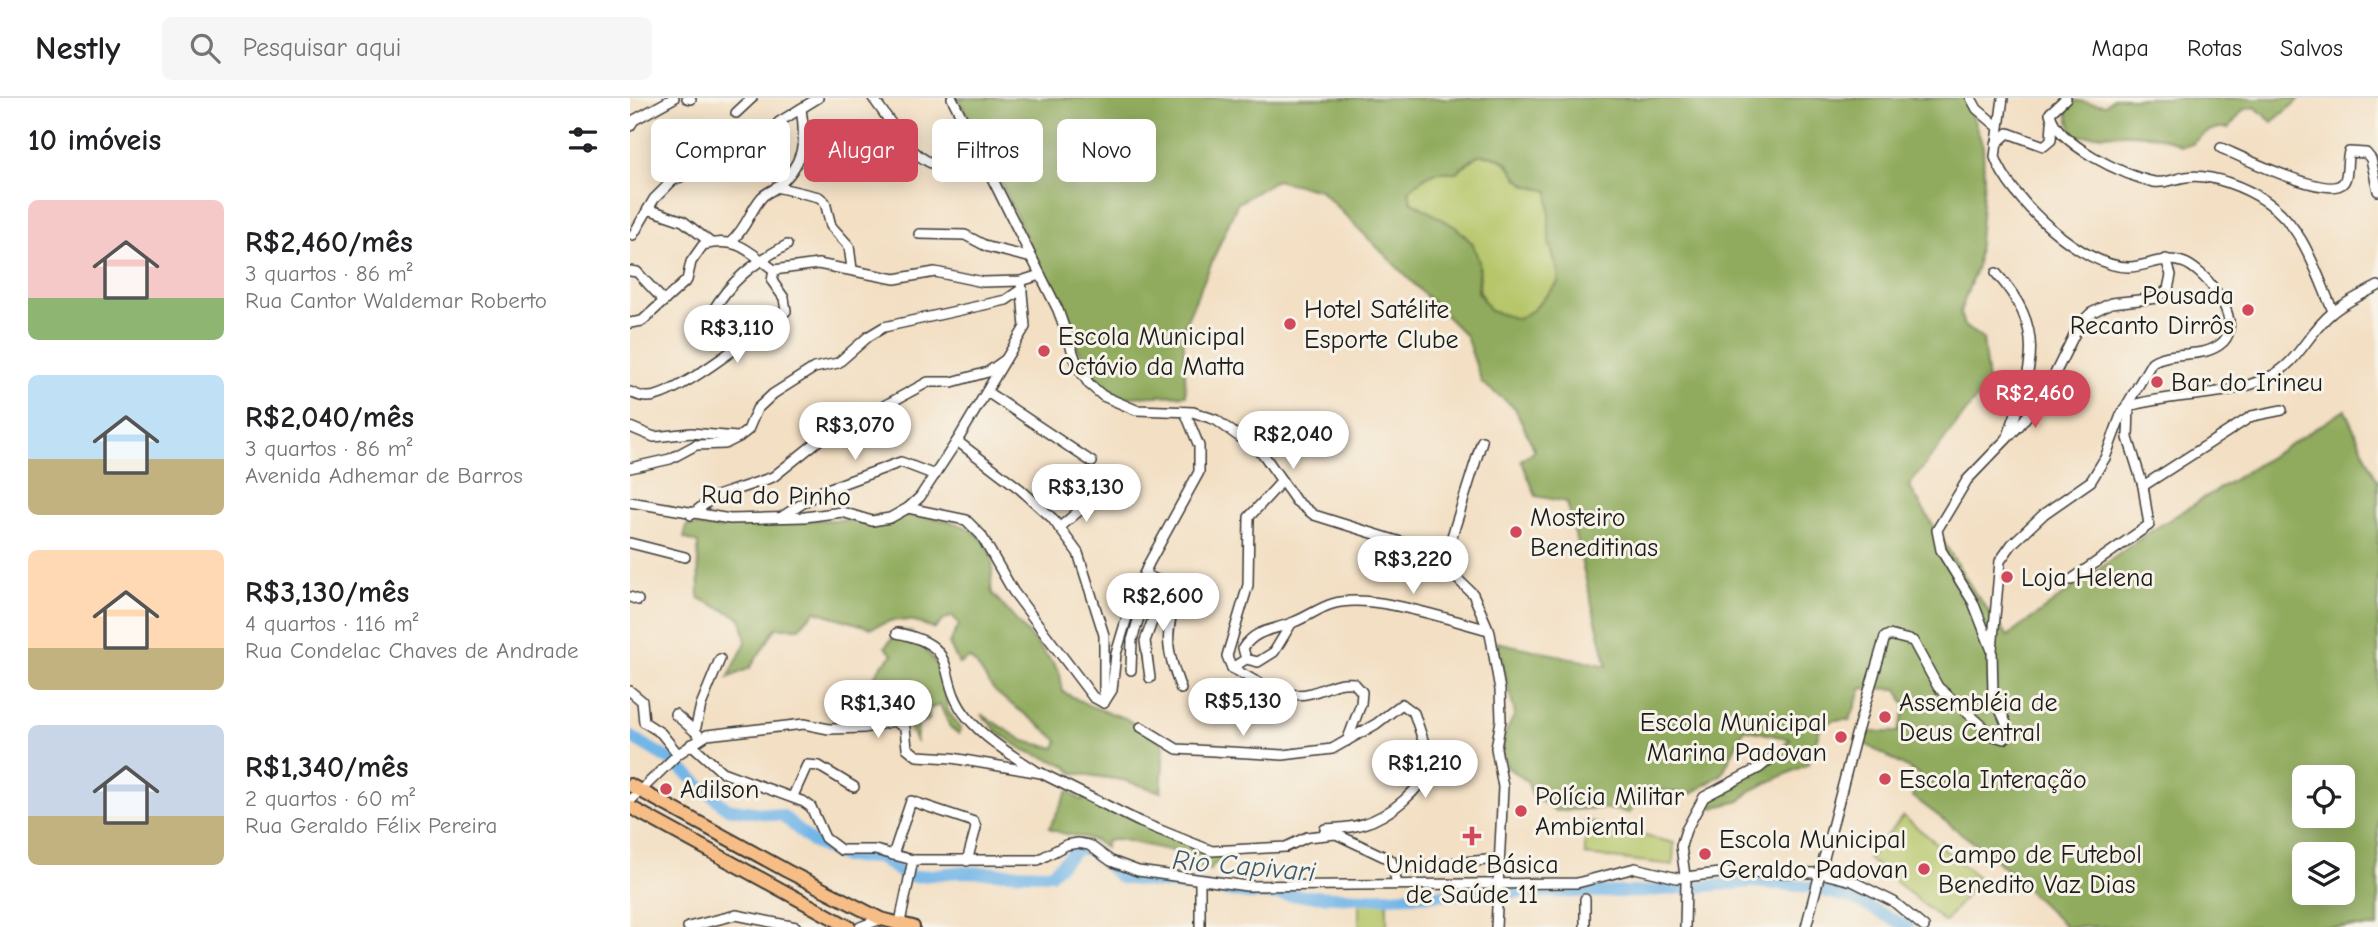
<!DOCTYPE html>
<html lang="pt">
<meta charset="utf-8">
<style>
body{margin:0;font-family:"Comic Neue",sans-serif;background:#f6f6f6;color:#202124;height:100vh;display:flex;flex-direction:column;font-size:26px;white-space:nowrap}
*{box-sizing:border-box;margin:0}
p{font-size:23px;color:#757577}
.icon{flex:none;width:38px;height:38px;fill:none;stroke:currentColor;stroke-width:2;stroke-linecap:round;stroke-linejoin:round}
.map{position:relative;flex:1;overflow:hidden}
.side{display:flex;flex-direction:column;background:#fff;width:630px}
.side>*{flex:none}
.hud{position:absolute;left:21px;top:21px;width:665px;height:63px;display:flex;gap:14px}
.tools{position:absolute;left:1662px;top:667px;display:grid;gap:14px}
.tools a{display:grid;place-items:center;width:63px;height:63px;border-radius:10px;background:#fff;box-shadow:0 4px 18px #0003;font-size:35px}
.price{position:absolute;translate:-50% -60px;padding:0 16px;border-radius:24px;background:#fff;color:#222;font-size:23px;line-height:46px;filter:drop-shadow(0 2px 4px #0008)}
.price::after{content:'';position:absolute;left:50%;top:42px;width:21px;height:16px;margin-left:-10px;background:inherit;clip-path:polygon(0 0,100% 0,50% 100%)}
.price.on{background:#d1495b;color:#fff}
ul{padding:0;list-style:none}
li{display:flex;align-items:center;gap:21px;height:175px;padding:0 28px}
li span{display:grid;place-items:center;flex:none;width:196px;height:140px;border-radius:10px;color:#555}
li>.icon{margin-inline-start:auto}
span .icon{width:84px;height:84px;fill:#fffc;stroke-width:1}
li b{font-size:30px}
h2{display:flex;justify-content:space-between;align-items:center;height:84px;padding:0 28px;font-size:30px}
.chip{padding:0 24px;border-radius:10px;background:#fff;box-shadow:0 4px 18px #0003;font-size:24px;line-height:63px}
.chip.on{background:#d1495b;color:#fff}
header{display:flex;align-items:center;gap:42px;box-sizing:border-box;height:98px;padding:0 35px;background:#fff;border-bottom:2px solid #e0e0e0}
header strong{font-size:33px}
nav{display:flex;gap:38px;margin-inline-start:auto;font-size:24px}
.search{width:490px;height:63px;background:#f6f6f6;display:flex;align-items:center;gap:18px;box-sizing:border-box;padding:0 24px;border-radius:10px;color:#757577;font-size:26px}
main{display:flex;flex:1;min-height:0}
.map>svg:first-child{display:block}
.green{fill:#b6c669;stroke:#697142;stroke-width:2}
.forest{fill:#90ab5d;stroke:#56643c;stroke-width:2;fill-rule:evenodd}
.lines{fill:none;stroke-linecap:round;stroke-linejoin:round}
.river{stroke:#72b6e8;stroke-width:12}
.minor-casing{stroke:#3c3935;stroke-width:12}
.major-casing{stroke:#3c3935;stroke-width:16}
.minor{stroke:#fff;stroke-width:9}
.major{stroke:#f6be86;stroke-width:12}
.poi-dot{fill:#d1495b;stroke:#f7f3e8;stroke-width:2.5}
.labels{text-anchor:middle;stroke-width:6;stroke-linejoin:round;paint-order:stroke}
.poi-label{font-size:26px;fill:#1c1c1c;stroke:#f7f3e8;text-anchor:start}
.street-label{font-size:26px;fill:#1c1c1c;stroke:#f7f3e8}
.water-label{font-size:28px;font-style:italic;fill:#3e5a6e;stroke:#f7f3e8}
</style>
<header>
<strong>Nestly</strong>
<div class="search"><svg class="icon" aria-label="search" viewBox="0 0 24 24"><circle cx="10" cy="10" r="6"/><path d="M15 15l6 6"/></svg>Pesquisar aqui</div>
<nav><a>Mapa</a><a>Rotas</a><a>Salvos</a></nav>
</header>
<main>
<section class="side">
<h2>10 imóveis<svg class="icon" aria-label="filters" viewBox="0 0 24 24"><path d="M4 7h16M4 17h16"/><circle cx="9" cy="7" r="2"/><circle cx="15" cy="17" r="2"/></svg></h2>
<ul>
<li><span style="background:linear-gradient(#f6c9c9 70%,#8fb573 0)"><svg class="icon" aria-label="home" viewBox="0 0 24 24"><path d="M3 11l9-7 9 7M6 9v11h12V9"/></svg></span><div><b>R$2,460/mês</b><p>3 quartos · 86 m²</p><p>Rua Cantor Waldemar Roberto</p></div></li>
<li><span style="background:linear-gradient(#bfe0f5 60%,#c2b280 0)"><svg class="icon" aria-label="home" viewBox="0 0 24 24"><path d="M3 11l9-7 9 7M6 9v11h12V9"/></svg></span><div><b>R$2,040/mês</b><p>3 quartos · 86 m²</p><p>Avenida Adhemar de Barros</p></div></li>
<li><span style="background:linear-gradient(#ffd9b3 70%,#c2b280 0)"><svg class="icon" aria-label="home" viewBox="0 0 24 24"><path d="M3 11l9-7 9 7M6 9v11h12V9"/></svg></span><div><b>R$3,130/mês</b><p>4 quartos · 116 m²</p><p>Rua Condelac Chaves de Andrade</p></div></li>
<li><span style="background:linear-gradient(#c9d6e8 65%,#c2b280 0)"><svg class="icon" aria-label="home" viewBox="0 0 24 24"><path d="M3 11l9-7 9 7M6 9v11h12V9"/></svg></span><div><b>R$1,340/mês</b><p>2 quartos · 60 m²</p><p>Rua Geraldo Félix Pereira</p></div></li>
</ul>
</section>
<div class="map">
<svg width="1748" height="829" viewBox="0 0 1748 829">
<rect width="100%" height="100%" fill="#f7f3e8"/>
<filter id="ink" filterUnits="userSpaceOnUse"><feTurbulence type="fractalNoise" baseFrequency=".0143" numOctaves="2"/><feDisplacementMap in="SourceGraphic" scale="14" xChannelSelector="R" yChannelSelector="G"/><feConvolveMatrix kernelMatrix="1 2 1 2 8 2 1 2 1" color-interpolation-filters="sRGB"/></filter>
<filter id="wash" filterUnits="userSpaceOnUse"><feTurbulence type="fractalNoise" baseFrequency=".00686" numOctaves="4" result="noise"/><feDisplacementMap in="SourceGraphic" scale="28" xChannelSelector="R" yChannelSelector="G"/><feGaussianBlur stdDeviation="1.57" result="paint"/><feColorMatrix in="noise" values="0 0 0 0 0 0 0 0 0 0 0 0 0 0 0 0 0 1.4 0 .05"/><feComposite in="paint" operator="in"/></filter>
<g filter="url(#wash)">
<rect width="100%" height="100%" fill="#f3dfc3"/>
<g class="green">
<path d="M849,57C873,56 882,69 895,87L919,93V144L928,172V185L903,212L888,221L860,213C842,185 853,191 849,166C844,135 803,119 781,103L779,93C794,78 805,70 825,75Z"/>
<path d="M1273,718L1350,781L1315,824L1238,761Z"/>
<path d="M955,723L1044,745L1043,767L955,757Z"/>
<rect x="729" y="804" width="28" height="25"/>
</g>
<g class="forest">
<path d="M327,0H1336L1353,48L1354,81L1347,168L1330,214L1334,228L1353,241L1358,285L1279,388L1345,495L1378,538L1515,437L1715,312L1748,384V829H1436L1364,760L1282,698L1291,678L1232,644L1234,634H1268L1276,609L1267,591L1232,590L1220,622H1204L1191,628L1178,666L1120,693L1110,703L1078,711L1073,708L1076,700L1135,668L1160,641L1114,631L1092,676L1061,696L1013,691L1000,715L973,710L926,713L903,698L897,683L878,670L872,656L875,636L885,616L867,544L977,568L937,404L906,398L891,362L905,353L885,310L852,285L836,238L690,92L646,82L607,106L553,231L556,297L493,299L472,289L447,249L345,29ZM848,57C887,55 876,77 897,87C904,90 913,91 919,93V144L928,172V185L903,212L888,221L860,213L848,194L849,164L843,146L827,130L781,103L779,93C794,78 805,70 825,75ZM1675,679H1713V718H1675ZM1675,756H1713V794H1675Z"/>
<path d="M1483,0H1671L1642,24L1625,9L1613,12L1599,30C1584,28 1572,35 1562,46L1551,48C1528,30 1469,37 1439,39L1441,30L1436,10L1442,2L1475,7Z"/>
<path d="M274,417C305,419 355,423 362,462C364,473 359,484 362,495L424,566L430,576L433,594L460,608L495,620L531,644L534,649L531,694L492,682L443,675L435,667L394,652L369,635L351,616L394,643L425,650L428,643C409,624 387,612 367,595C355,584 352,569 339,560L329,566L319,546L329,527L323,518L313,522L305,531L284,523L263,522L241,530L185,513L169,530H146L120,570L98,580L116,544L111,520L69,500L68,445L54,440L57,427L92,431L94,422H223Z"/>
<path d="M269,532L281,534L312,573L318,613L331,631L329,636L320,629L310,607L299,611V622L288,626L286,643L278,627L286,611L277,584L267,598L255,595L245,600L235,593L251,568L263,557L255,549Z"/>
<path d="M438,693L451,702L455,699L567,750L597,752V760L583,767L581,772L570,770V759L488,741L477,743L475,750C458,734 437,741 419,730Z"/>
</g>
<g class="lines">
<path class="river" d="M0,638L45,665L96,710L153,718L182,744L214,759L250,760L275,778L284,779L328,774L421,776L447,751H459L491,780L620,796L734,800L875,794H1008L1123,784L1178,789L1223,801L1278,829"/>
</g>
</g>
<g filter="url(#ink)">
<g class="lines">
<g class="minor-casing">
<g id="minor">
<path d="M57,0L61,1"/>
<path d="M243,0C280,50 288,78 357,71"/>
<path d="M322,0L428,212L448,269L459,286L473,298L506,312L563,314L586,322L633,356L666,403L684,417L774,445L813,467L843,496L860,535L870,592L871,622L866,650L873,689L866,829"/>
<path d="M1341,0L1347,11L1367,28"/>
<path d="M1436,0L1420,15C1426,46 1495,78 1524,84C1535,86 1546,80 1556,79C1581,75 1617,90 1637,104C1674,129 1686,175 1703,213"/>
<path d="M106,15L122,0"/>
<path d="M0,28L4,22L44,0"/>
<path d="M1366,46L1378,35L1414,48L1421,42L1422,25"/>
<path d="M1591,50C1610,58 1698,102 1713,85C1719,79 1716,62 1719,54L1736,55L1741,61L1748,93"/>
<path d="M146,89L189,99L195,104L201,128L219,148L222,171"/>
<path d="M18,111L53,123L81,145"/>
<path d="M289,136L335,137L358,149L402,160"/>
<path d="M3,137L24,101L42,83L77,66L126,54L149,24L188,0"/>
<path d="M101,144C118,128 119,114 132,99C136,95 141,93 146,90C173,67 177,45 171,11"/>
<path d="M144,172L188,166L265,181L305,174L353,184L391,183L410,177"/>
<path d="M0,173L7,174L34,203"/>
<path d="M1366,175C1418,233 1402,270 1378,338"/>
<path d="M81,216C100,183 123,165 157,147"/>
<path d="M0,225L12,223L57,182L61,164L73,147C108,138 118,153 144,172"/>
<path d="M0,294C5,296 11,299 16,299C44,302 130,231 156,213L154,200L142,183L144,172"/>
<path d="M357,294L462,364"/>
<path d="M1499,308C1546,294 1594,301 1639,279C1668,266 1678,234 1702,215C1715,204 1733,196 1748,188"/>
<path d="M0,329L24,339L61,335L107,339"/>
<path d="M327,343L390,391L422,420L448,455L474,537V605"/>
<path d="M0,370L40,361L66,347L95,346L109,339L118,332L127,311L143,296L184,270L208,265L239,238L254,229L376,202L392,191"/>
<path d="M652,383L619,419L618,487L597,558L602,570C626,583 653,603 681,595C696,591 707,583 724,585L732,594L731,606L717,643"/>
<path d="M1513,388L1622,318L1652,312"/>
<path d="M0,404L100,421L175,419L212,414L242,423L260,420L278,410L290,399L327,343L395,229L391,183"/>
<path d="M278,410L336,422L351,437L383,493L463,599L474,605"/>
<path d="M61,417L84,399L143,379L208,327L241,315L298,284H322L358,274L375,262"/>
<path d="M153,418L192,393L271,364L305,377"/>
<path d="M429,430L464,400"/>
<path d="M0,445L55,459"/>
<path d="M813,467L852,343"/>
<path d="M514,476L537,487L545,498C536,541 535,549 551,591"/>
<path d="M1441,482L1519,427L1513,388L1498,340L1499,308"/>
<path d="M0,499L8,502"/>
<path d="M267,535C335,548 304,579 337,619C356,642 382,657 406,673"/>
<path d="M1361,550L1343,504L1311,452L1307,432L1337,382L1389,328L1415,296L1449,227L1461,215L1481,205L1528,200L1538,191L1541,177L1536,161"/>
<path d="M616,561L613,550C627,530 643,533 664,524C677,519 689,510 702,506C741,494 819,522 859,532"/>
<path d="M602,570L616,561L628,564L644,554L661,526"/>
<path d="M501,572L502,542L518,490L532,494"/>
<path d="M520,580L515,543L534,491"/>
<path d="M0,593L12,603L14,624L31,635L48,656"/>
<path d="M475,603L482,592L486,556L500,509L519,465L569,374V348L555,314"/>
<path d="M45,616L68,636"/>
<path d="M511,629L547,651L653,657L702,651L746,626L772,606L784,615L801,666C791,692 760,718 733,726C722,730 708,730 695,731"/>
<path d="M65,633L71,607L90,561"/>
<path d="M61,646L92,674L174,704L181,709L195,740L211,752H245L283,762H408L436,747L448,745L459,747L481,763L508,773L617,788L947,785L1005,770L1047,780L1098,774L1190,775L1222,783L1264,804L1294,829"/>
<path d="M163,698L177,667L189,668L224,689"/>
<path d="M0,703L48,656L77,637L174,626L199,631L234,630L264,623L275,630L277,650L287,658L322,660L411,675L510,724L582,753L656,749L677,739L706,736L761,762L767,786"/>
<path d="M263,757L281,703L344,724L346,730L337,763"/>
<path d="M763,770L869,761"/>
<path d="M570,782V829"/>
<path d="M58,829L106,817L166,829"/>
<path d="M230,829L251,821"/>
<path d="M269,829L283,762"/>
<path d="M955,829V801"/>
<path d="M1055,829L1056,785L1051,748L1056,732L1074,699L1129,670L1145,657"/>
<path d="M1176,829L1226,637L1255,539L1259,537L1283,543L1308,589L1364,638L1374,641L1377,638L1376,625L1363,596L1362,552L1370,463L1382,446L1415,415L1461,383L1475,360L1491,317L1522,264C1543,251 1574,262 1593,244C1615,222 1574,170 1552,164C1533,158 1518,168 1500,169C1454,171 1379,100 1365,59L1373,0"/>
</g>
</g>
<g class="major-casing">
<g id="major">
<path d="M0,687L157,773L251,821L283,829"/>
<path d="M0,709L219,829"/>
</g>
</g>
<use href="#minor" class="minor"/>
<use href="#major" class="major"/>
</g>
</g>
<g class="poi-dot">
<circle cx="1618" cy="212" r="7"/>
<circle cx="660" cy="226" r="7"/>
<circle cx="414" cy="253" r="7"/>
<circle cx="1527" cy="284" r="7"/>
<circle cx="886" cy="434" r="7"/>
<circle cx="1377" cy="479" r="7"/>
<circle cx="1255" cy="619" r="7"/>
<circle cx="1211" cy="639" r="7"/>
<circle cx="1255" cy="681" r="7"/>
<circle cx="36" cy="691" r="7"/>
<circle cx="891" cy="713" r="7"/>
<path d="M838.5 727.5h7v7h7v7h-7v7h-7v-7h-7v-7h7z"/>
<circle cx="1075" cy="756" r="7"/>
<circle cx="1294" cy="771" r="7"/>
</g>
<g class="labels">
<g class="poi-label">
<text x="1604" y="206" text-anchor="end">Pousada<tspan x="1604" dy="30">Recanto Dirrôs</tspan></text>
<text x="674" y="220">Hotel Satélite<tspan x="674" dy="30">Esporte Clube</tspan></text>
<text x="428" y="247">Escola Municipal<tspan x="428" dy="30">Octávio da Matta</tspan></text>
<text x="1541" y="293">Bar do Irineu</text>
<text x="900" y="428">Mosteiro<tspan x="900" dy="30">Beneditinas</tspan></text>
<text x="1391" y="488">Loja Helena</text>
<text x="1269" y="613">Assembléia de<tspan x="1269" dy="30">Deus Central</tspan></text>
<text x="1197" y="633" text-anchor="end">Escola Municipal<tspan x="1197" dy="30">Marina Padovan</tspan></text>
<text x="1269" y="690">Escola Interação</text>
<text x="50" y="700">Adilson</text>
<text x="905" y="707">Polícia Militar<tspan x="905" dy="30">Ambiental</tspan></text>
<text x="1089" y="750">Escola Municipal<tspan x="1089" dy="30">Geraldo Padovan</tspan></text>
<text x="1308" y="765">Campo de Futebol<tspan x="1308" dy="30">Benedito Vaz Dias</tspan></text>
<text x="842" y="775" text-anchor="middle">Unidade Básica<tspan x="842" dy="30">de Saúde 11</tspan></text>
</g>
<g class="street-label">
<text transform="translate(146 397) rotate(1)" y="9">Rua do Pinho</text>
</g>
<g class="water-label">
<text transform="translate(614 767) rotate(5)" y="10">Rio Capivari</text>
</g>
</g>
</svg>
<div class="tools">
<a><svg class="icon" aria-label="locate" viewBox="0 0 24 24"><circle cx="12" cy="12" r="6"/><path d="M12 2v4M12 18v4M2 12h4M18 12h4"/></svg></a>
<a><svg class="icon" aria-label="layers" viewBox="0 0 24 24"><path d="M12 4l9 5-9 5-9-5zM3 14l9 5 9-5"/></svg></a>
</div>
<b class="price" style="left:107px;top:267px">R$3,110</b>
<b class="price on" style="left:1405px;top:332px">R$2,460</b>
<b class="price" style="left:225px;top:364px">R$3,070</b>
<b class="price" style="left:663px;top:373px">R$2,040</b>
<b class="price" style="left:456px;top:426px">R$3,130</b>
<b class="price" style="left:783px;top:498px">R$3,220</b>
<b class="price" style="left:533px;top:535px">R$2,600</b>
<b class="price" style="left:613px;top:640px">R$5,130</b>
<b class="price" style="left:248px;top:642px">R$1,340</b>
<b class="price" style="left:795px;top:702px">R$1,210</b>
<div class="hud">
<a class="chip">Comprar</a>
<a class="chip on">Alugar</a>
<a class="chip">Filtros</a>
<a class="chip">Novo</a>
</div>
</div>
</main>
